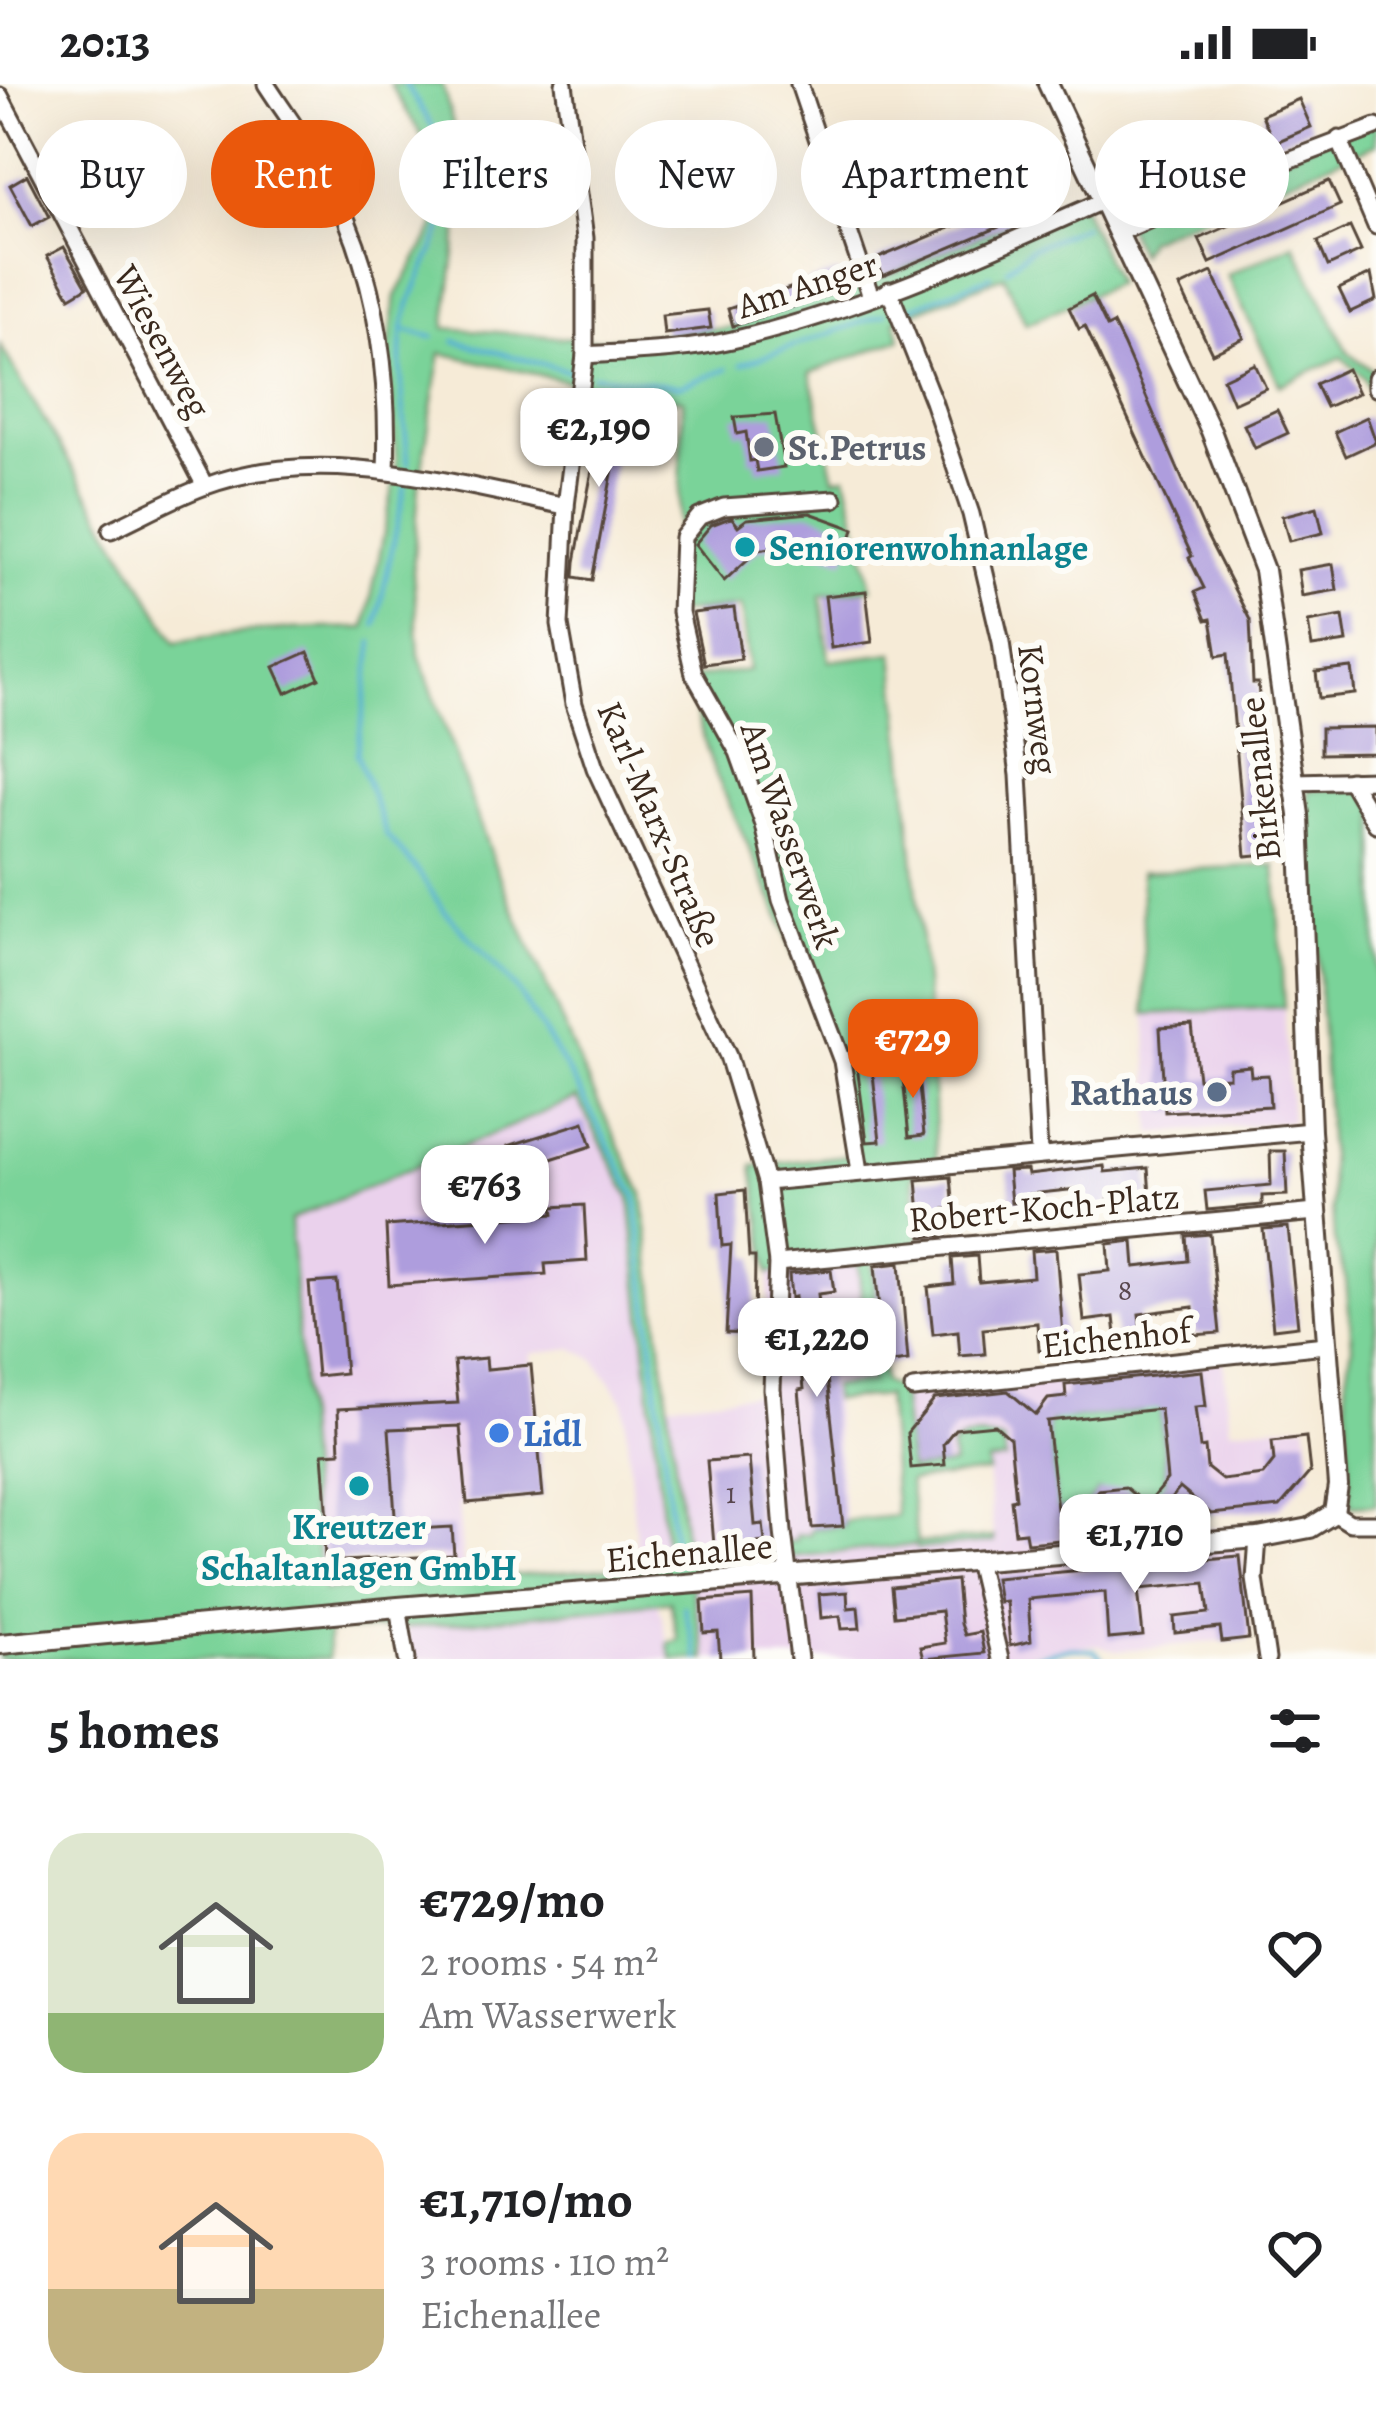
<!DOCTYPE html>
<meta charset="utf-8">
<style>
body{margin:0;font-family:Alegreya,serif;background:#f6f6f6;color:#202124;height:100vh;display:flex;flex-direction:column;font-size:45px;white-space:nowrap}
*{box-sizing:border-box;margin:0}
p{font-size:39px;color:#757577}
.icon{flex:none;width:66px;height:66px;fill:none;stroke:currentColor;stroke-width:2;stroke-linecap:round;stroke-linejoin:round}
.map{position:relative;height:1575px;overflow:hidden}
.side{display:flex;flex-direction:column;background:#fff;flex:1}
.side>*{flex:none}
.banner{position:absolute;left:36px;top:36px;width:1305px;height:108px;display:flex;gap:24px}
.price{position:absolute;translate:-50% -102px;padding:0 27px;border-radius:24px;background:#fff;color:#222;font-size:39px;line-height:78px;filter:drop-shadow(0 3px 6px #0008)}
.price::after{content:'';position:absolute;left:50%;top:72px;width:36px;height:27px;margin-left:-18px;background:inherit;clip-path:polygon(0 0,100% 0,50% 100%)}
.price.on{background:#ea580c;color:#fff}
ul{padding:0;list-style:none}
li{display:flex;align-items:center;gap:36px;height:300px;padding:0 48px}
li span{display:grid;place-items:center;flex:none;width:336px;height:240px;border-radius:36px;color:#555}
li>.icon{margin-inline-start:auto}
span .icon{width:144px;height:144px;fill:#fffc;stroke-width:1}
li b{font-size:51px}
h2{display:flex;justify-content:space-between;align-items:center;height:144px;padding:0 48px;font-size:51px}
.tag{padding:0 42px;border-radius:54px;background:#fff;box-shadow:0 12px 48px #0002;font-size:42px;line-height:108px}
.tag.on{background:#ea580c;color:#fff}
.status{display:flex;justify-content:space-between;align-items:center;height:84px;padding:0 60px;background:#fff;direction:ltr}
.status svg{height:33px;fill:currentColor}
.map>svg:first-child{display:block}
.built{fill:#ead1ec}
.green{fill:#7ad399;stroke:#5a7e5c;stroke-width:3;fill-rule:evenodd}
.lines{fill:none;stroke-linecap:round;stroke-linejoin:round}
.stream{stroke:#55b0d3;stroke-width:4.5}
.building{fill:#ae9ddd;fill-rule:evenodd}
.minor-casing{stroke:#57473a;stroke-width:21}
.tertiary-casing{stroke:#57473a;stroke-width:24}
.minor{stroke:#fff;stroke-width:15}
.tertiary{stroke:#fff;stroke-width:18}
.worship-dot{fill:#6b7280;stroke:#fdfcf7;stroke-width:4.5}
.culture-dot{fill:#0f9aa8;stroke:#fdfcf7;stroke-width:4.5}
.service-dot{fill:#5c6f8a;stroke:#fdfcf7;stroke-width:4.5}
.shop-dot{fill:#3f7fe0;stroke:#fdfcf7;stroke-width:4.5}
.labels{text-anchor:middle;stroke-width:12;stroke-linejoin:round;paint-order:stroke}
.number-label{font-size:30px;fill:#58474e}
.street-label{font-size:36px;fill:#3b2a1e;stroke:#fdfcf7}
.worship-label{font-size:36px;font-weight:bold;fill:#5b616d;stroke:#fdfcf7;text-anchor:start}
.culture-label{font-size:36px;font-weight:bold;fill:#0d838f;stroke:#fdfcf7;text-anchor:start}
.service-label{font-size:36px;font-weight:bold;fill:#4e5e75;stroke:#fdfcf7;text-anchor:end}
.shop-label{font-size:36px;font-weight:bold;fill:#366cbe;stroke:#fdfcf7;text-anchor:start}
</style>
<div class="status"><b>20:13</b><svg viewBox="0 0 49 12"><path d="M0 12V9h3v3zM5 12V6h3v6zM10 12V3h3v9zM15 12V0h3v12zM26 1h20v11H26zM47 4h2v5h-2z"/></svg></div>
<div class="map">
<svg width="1376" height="1575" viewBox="0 0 1376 1575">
<rect width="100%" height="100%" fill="#fdfcf7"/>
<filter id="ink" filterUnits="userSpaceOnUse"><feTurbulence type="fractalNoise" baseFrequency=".00833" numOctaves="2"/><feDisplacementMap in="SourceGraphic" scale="24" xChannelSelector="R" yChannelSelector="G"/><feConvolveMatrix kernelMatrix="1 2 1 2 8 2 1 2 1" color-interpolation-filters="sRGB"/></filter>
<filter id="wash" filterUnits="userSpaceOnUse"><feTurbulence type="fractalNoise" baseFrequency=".004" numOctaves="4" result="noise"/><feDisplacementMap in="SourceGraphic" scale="48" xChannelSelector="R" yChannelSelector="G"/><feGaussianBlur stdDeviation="2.7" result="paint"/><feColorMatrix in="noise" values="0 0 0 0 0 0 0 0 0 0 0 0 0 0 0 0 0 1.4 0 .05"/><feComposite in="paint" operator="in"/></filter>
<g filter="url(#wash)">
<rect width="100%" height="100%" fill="#f6ebd7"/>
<g class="built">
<path d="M1284,923L1291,1037L1152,1050L1146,930Z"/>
<path d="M577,1013L630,1113L667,1479L638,1481L624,1318L595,1276L573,1264L531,1269L543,1412L458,1421L464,1493L442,1496L440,1472L334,1478L335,1506L324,1508L310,1423L290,1135Z"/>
<path d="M858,1179L870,1299L832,1303L845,1442L811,1445V1450L796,1457L759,1460L760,1471L687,1477L669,1319L764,1309L769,1189Z"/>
<path d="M1223,1273L1230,1345L1306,1339L1312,1389L1281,1424L1210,1431L1161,1394L1155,1331L1084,1417L1125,1398L1166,1429L1168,1449L1239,1442L1251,1554L1117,1567L1097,1561L982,1575H706L689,1491L778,1483L777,1475L914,1461L994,1458L986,1378L909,1386L901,1307Z"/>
<path d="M658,1518L672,1575H410L406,1543Z"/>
</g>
<g class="green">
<path d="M390,0H442L466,86L445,244L596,256L728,244L870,199L1077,111L1116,199L1026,240L1004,192L895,236L901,255L810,289L834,394L846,392L872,504L821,511L829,577L894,569L931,962L937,1086L913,1089L920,1172L872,1176L883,1298L901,1307L909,1386L953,1381L951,1363C967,1349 984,1353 1003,1357L1005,1376L987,1378L988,1388L909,1397L917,1459L994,1453V1458L917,1465L914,1461L778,1474V1484L689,1492L706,1575H672L668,1559L678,1556L670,1517L418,1543L328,1548V1575H0V261L176,558C239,546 301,543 365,544L397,384L388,270L396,212L436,141L442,85ZM441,269L588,302L683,316L676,529L741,522L749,586L685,595L713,684L773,817L831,972L843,1017L850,1071L753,1082L769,1189L858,1180L870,1298L832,1302L833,1316L886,1312L896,1432L844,1437V1442L811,1445L810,1450L796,1451V1457L759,1460V1471L687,1477L643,1110L584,989L495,782L419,571L413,487L419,401ZM577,1014L630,1113L667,1479L324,1507L310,1423L290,1136Z"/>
<path d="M1376,34V60L1148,155L1139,170L1124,136Z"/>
<path d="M1294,160L1348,268L1376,289V325L1364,294L1342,273L1280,301L1227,191Z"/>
<path d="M1364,705L1376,726V1421L1351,1422L1346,1297L1352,1262L1350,1235L1346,1196L1334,1156L1308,706Z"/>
<path d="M1275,781L1284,923L1146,930L1141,788Z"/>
<path d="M1159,1314L1166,1398L1210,1431L1166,1437L1165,1429L1149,1416L1136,1418L1098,1406L1085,1423L1089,1452L1065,1455L1062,1425H1057L1047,1342L1058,1331L1069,1335L1142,1327Z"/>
</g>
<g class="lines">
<g class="stream">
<path d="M405,0L452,72C462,133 417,184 404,240C396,274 406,342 408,380"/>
<path d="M1007,185L1030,165L1084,142"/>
<path d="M908,225L991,192"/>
<path d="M403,246L433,253"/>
<path d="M455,257L573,288"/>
<path d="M742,280L885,230"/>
<path d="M593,291L679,302L727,285"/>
<path d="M376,541L405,404"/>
<path d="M373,558L357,670L387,752L418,787L442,824L517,906L581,1009L636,1112L676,1480"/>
<path d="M684,1523L698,1575"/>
<path d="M1025,1575L1070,1564L1095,1567L1102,1575"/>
</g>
</g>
<g id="blocks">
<g class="building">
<path d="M1299,15L1311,43L1274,59L1262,31Z"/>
<path d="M1232,50L1240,68L1216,78L1213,72L1189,82L1181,65L1205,55L1207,61Z"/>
<path d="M27,91L49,133L32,142L10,101Z"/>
<path d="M1329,97L1340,121L1210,179L1199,155Z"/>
<path d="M1011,118L1018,135L883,192L876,175Z"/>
<path d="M1350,143L1361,167L1328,182L1318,158Z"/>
<path d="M64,163L87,203L70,213L47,172Z"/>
<path d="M838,188L844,206L733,242L728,225Z"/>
<path d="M1212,188L1244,254L1212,269L1180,203Z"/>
<path d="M1371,190L1376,216L1350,228L1339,205Z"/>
<path d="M1092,212L1107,243L1113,240L1123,260L1207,452L1250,536L1253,599H1258L1260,625H1255L1254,636L1265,688L1260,689L1259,699L1271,758L1266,759L1267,770L1246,772L1228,570L1217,572L1211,535L1206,536L1195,508L1204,504L1189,474L1192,472L1085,242L1079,245L1069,224Z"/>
<path d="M708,226L711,244L664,250L662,231Z"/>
<path d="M1255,280L1266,304L1233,319L1223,295Z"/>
<path d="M1347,285L1358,309L1326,323L1315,300Z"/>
<path d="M605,317L625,320L592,496L574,493L575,478Z"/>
<path d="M1277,326L1288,349L1255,364L1244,341Z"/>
<path d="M775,330L784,383L757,387L755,376L750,377L746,348L737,350L734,333Z"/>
<path d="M1367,333L1376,358L1346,372L1335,348Z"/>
<path d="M1317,423L1323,449L1289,457L1282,432Z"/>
<path d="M810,429L854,445L845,477L797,460L758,466L724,497L695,460L711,441L727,435L732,434L738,442L747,435Z"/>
<path d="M1333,480L1337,506L1302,512L1298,486Z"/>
<path d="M866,507L872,558L831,564L825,512Z"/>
<path d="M734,524L741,575L704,580L693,529Z"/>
<path d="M1343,532L1347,558L1312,563L1308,538Z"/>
<path d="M308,568L319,594L286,609L274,583Z"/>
<path d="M1352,584L1355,610L1319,614L1316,588Z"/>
<path d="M1376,643V669L1321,670V644Z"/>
<path d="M1192,942L1198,995L1229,993V984L1250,982L1251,992L1268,991L1270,1022L1165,1028L1160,944Z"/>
<path d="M872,980L880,1057L867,1058L857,982Z"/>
<path d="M917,982L924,1051L909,1053L902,984Z"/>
<path d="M584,1038L592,1062L516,1086L508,1062Z"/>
<path d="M1270,1067H1285L1287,1111L1262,1112V1121L1207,1126L1205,1107L1271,1101Z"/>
<path d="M1104,1082L1105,1088L1148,1084L1150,1112L1108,1116V1123L1081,1126L1078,1105L1030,1110V1117L1011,1119L1008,1087L1027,1086L1028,1091Z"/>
<path d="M951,1093L954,1125H945L947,1151L922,1153L917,1096Z"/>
<path d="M745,1106L749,1173H755L754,1250L726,1249L731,1161L722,1162L719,1109Z"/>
<path d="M584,1121L587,1177L545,1180L546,1190L389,1201L386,1142L554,1130L553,1123Z"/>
<path d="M1288,1143L1298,1242L1273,1245L1263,1145Z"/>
<path d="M1210,1150L1220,1249L1195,1251L1193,1223L1139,1230L1142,1257L1117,1259L1114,1233L1084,1237L1079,1190L1110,1187L1108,1160L1133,1157L1135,1183L1188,1177L1186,1152Z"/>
<path d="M1056,1165L1064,1264L1039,1266L1037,1239L983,1245L985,1270L960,1272L958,1247L933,1250L928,1203L954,1200L952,1174L977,1172L979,1198L1033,1193L1031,1167Z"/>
<path d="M900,1179L908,1277L884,1280L875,1182Z"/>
<path d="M831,1186L834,1208L818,1210L843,1442L812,1444L799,1306L804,1305L795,1213L791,1214L789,1190Z"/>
<path d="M337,1197L345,1289L317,1292L309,1199Z"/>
<path d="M486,1274L487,1285L531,1281L543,1412L467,1419L460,1342L389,1345L396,1446L452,1443L454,1471L325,1478L324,1451L329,1450L323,1369L340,1368L338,1325L458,1319L454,1277Z"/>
<path d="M1202,1287L1206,1322L1195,1323L1200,1364L1205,1363L1207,1384L1222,1396L1263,1391L1274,1377L1272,1357L1306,1353L1310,1388L1280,1423L1211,1430L1180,1404L1158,1430L1142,1432L1130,1451L1103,1453L1092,1445L1091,1437L1059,1440L1060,1456L1027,1459L1025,1448L1015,1449L1011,1416L1016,1415L1010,1354L995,1341L955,1345L943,1360L945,1381L911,1384L907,1349L935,1315L1008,1307L1036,1331L1048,1315L1066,1313L1065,1301ZM1160,1325L1167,1396L1146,1421L1125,1403L1098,1406L1085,1422L1057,1425L1047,1337Z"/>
<path d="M749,1374L755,1441L763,1440L765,1458L756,1459L757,1470L715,1473L707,1377Z"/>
<path d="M1240,1472L1249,1555L1222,1558L1220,1544L1175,1549L1174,1533L1209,1529L1205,1499L1138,1505L1143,1552L1108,1555L1105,1508L1028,1515L1031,1557L1010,1562L1006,1517L999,1518L995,1494Z"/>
<path d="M956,1496L960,1540L964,1551L980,1548L984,1569L923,1575L920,1563L945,1559L941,1527L894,1532L891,1503Z"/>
<path d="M847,1508L848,1524L858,1523L860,1544L842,1545L840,1532L821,1534L819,1510Z"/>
<path d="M752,1513L754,1575H720L718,1548L704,1549L702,1517Z"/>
</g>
</g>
</g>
<g filter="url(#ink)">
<use href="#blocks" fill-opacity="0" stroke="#57473a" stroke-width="3"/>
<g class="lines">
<g class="minor-casing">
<g id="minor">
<path d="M266,0C284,28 305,56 322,85C375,178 390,282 386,387"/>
<path d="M564,0L585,154V271L566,422L560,541L574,620L595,684L728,972L766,1098L777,1179L772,1305L783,1448L799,1575"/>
<path d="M799,0L871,213"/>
<path d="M0,12L205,402"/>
<path d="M1339,55L1376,142"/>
<path d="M1118,149L1268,84L1376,43"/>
<path d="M889,206L933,317L971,430L1001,558L1019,691L1039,1069"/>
<path d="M585,271C634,268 684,267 732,256C860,227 983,170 1102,117"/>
<path d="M1376,294V304"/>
<path d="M834,415L724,423L699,433L683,453L680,528L694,590L738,668L764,741L781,816L842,977L860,1087"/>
<path d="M111,446C141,432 171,415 203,403C319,359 449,399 566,422"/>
<path d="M1350,696L1376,740"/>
<path d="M1295,698L1376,696"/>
<path d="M766,1098L1311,1047"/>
<path d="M777,1179L1316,1128"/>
<path d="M913,1305L1325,1261"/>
<path d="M1334,1429L1350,1439H1376"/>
<path d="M1258,1454L1255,1495L1267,1575"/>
<path d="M977,1477L1000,1575"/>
<path d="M398,1523L407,1575"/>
</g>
</g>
<g class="tertiary-casing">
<path id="tertiary" d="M0,1560L398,1523L1258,1454L1310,1444L1334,1429L1338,1402L1311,1047L1299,731L1264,486L1211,347L1048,0"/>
</g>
<use href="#minor" class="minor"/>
<use href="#tertiary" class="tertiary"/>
</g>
</g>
<circle class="worship-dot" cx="764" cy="363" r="12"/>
<g class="culture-dot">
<circle cx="745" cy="463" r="12"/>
<circle cx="359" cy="1402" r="12"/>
</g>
<circle class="service-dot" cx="1217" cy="1008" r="12"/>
<circle class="shop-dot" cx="499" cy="1349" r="12"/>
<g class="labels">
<g class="number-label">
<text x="1125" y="1216">8</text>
<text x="731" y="1419">1</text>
</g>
<g class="street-label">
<text transform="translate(807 200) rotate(-18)" y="13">Am Anger</text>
<text transform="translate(163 257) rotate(62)" y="13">Wiesenweg</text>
<text transform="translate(1039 625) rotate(83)" y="13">Kornweg</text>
<text transform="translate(1259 695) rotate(-96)" y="13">Birkenallee</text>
<text transform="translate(660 740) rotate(67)" y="13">Karl-Marx-Straße</text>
<text transform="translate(791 751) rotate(71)" y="13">Am Wasserwerk</text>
<text transform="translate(1044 1123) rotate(-5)" y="13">Robert-Koch-Platz</text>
<text transform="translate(1116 1253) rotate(-6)" y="13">Eichenhof</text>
<text transform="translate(689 1468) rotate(-5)" y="13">Eichenallee</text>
</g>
<g class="worship-label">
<text x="788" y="376">St.Petrus</text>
</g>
<g class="culture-label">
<text x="769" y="476">Seniorenwohnanlage</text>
<text x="359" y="1455" text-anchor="middle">Kreutzer<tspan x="359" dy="41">Schaltanlagen GmbH</tspan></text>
</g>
<g class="service-label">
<text x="1193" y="1021">Rathaus</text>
</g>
<g class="shop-label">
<text x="523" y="1362">Lidl</text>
</g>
</g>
</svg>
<b class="price" style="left:599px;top:406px">€2,190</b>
<b class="price on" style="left:913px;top:1017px">€729</b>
<b class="price" style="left:485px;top:1163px">€763</b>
<b class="price" style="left:817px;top:1316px">€1,220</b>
<b class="price" style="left:1135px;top:1512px">€1,710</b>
<div class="banner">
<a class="tag">Buy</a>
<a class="tag on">Rent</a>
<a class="tag">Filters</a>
<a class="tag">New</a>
<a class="tag">Apartment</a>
<a class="tag">House</a>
</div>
</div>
<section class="side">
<h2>5 homes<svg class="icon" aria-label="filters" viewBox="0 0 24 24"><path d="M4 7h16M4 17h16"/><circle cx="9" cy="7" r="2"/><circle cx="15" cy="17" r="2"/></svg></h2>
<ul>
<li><span style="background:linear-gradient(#dfe7d0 75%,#8fb573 0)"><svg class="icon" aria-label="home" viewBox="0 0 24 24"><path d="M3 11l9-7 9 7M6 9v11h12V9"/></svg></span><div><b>€729/mo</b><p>2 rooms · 54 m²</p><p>Am Wasserwerk</p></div><svg class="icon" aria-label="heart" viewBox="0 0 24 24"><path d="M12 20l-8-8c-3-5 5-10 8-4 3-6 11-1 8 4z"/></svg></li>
<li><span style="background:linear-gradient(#ffd9b3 65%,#c2b280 0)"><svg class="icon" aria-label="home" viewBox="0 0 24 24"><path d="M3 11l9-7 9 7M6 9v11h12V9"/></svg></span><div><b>€1,710/mo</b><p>3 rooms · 110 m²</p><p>Eichenallee</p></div><svg class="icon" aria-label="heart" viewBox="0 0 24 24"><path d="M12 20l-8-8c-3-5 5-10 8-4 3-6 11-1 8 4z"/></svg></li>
</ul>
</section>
